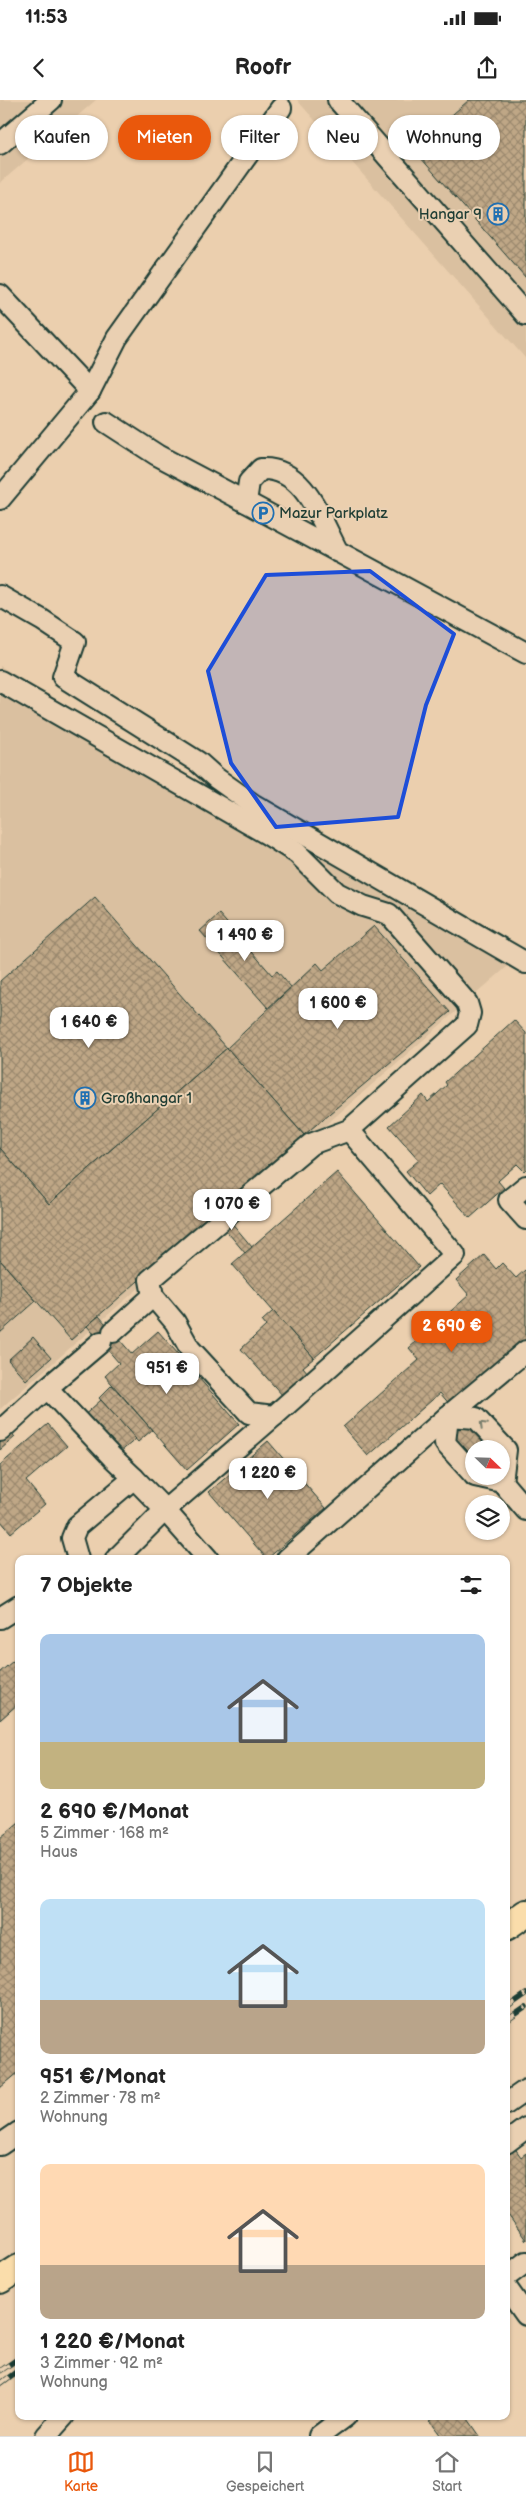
<!DOCTYPE html>
<html lang="de">
<meta charset="utf-8">
<style>
body{margin:0;font-family:"Balsamiq Sans",sans-serif;background:#f6f6f6;color:#222;height:100vh;display:flex;flex-direction:column;font-size:19px;white-space:nowrap}
*{box-sizing:border-box;margin:0}
p{font-size:16px;color:#767676}
.icon{flex:none;width:28px;height:28px;fill:none;stroke:currentColor;stroke-width:2;stroke-linecap:round;stroke-linejoin:round}
.map{position:relative;flex:1;overflow:hidden}
.panel{position:absolute;left:15px;top:1455px;width:495px;height:865px;display:flex;flex-direction:column;background:#fff;border-radius:10px;box-shadow:0 1px 4px #0004}
.panel>*{flex:none}
.hud{position:absolute;left:15px;top:15px;width:496px;height:45px;display:flex;gap:10px}
.needle{width:32px;rotate:113deg}
.buttons{position:absolute;left:465px;top:1340px;display:grid;gap:10px}
.buttons a{display:grid;place-items:center;width:45px;height:45px;border-radius:50%;background:#fff;box-shadow:0 1px 4px #0004;font-size:25px}
.price{position:absolute;translate:-50% -42px;padding:0 11px;border-radius:10px;background:#fff;color:#222;font-size:16px;line-height:32px;filter:drop-shadow(0 1px 2px #0008)}
.price::after{content:'';position:absolute;left:50%;top:30px;width:15px;height:11px;margin-left:-8px;background:inherit;clip-path:polygon(0 0,100% 0,50% 100%)}
.price.on{background:#ea580c;color:#fff}
ul{padding:0;list-style:none}
li{display:grid;align-content:center;gap:10px;height:265px;padding:0 25px}
li span{display:grid;place-items:center;height:155px;border-radius:10px;color:#555}
li>.icon{margin-inline-start:auto}
span .icon{width:90px;height:90px;fill:#fffc;stroke-width:1}
li b{font-size:21px}
h2{display:flex;justify-content:space-between;align-items:center;height:60px;padding:0 25px;font-size:21px}
.tag{padding:0 18px;border-radius:22px;background:#fff;box-shadow:0 1px 4px #0004;font-size:18px;line-height:45px}
.tag.on{background:#ea580c;color:#fff}
.status{display:flex;justify-content:space-between;align-items:center;height:35px;padding:0 25px;background:#fff;direction:ltr}
.status svg{height:14px;fill:currentColor}
header{display:flex;justify-content:space-between;align-items:center;height:65px;padding:0 25px;background:#fff;font-size:22px;font-weight:800}
.dock{display:flex;justify-content:space-around;align-items:center;height:70px;border-top:1px solid #e0e0e0;background:#fff;font-size:14px;color:#767676}
.dock a{display:grid;justify-items:center;gap:2px}
.dock .on{color:#ea580c}
.map>svg:first-child{display:block}
.built{fill:#dac0a0}
.building{fill:url(#building-cross-hatch);stroke:#1f3d34}
.lines{fill:none;stroke-linecap:round;stroke-linejoin:round}
.minor-casing{stroke:#1f3d34;stroke-width:24}
.major-casing{stroke:#1f3d34;stroke-width:30}
.minor{stroke:#ead0b2;stroke-width:20}
.major{stroke:#faddab;stroke-width:26}
.rail-casing{stroke:#1f3d34;stroke-width:5.5}
.rail{stroke:#ead0b2;stroke-width:4;stroke-dasharray:11;stroke-linecap:butt}
.oneway{stroke:#7a7f6d}
.marked{fill:#1d4ed8;fill-opacity:0.2;stroke:#1d4ed8;stroke-width:4;stroke-linejoin:round}
.labels{text-anchor:middle;stroke-width:4;stroke-linejoin:round;paint-order:stroke}
.poi-label{font-size:15px;fill:#1f3d34;stroke:#ead0b2;text-anchor:start}
</style>
<div class="status"><b>11:53</b><svg viewBox="0 0 49 12"><path d="M0 12V9h3v3zM5 12V6h3v6zM10 12V3h3v9zM15 12V0h3v12zM26 1h20v11H26zM47 4h2v5h-2z"/></svg></div>
<header><svg class="icon" aria-label="back" viewBox="0 0 24 24"><path d="M15 5l-7 7 7 7"/></svg>Roofr<svg class="icon" aria-label="share" viewBox="0 0 24 24"><path d="M12 15V3M7 8l5-5 5 5M5 13v7h14v-7"/></svg></header>
<div class="map">
<svg width="526" height="2336" viewBox="0 0 526 2336">
<defs>
<pattern id="building-cross-hatch" width="8" height="8" patternUnits="userSpaceOnUse" patternTransform="scale(1.25)"><rect width="8" height="8" fill="#bfa786"/><path d="M0 0l8 8M0 8l8-8" fill="none" stroke="#9b896e"/></pattern>
</defs>
<rect width="100%" height="100%" fill="#ebcfae"/>
<filter id="ink" filterUnits="userSpaceOnUse"><feTurbulence type="fractalNoise" baseFrequency=".02" numOctaves="2"/><feDisplacementMap in="SourceGraphic" scale="10" xChannelSelector="R" yChannelSelector="G"/><feConvolveMatrix kernelMatrix="1 2 1 2 8 2 1 2 1" color-interpolation-filters="sRGB"/></filter>
<g filter="url(#ink)">
<g class="built">
<path d="M0,0H96L0,83Z"/>
<path d="M297,0H526V260V259Z"/>
<path d="M0,566L508,866L0,1309Z"/>
</g>
<g class="building">
<path d="M469,0H526V178L413,49Z"/>
<path d="M95,797L227,948L49,1104L0,1048V881Z"/>
<path d="M219,814L272,875L277,871L291,887L268,908L200,831Z"/>
<path d="M374,826L450,912L304,1035L227,948L317,863L323,870Z"/>
<path d="M514,920L526,933V1069L524,1071L517,1064L498,1081L504,1088L470,1118L440,1084L427,1096L406,1071L419,1060L389,1026L423,995L428,1002L447,985L445,982Z"/>
<path d="M227,948L304,1035L71,1240L0,1160V1048L49,1104Z"/>
<path d="M337,1072L419,1167L314,1258L232,1164Z"/>
<path d="M220,1109L252,1147L245,1153L213,1115Z"/>
<path d="M484,1155L496,1169L502,1163L516,1178L525,1170L526,1172V1241L451,1306L440,1293L368,1356L343,1327L419,1260L409,1248L469,1195L456,1180Z"/>
<path d="M0,1160L36,1201L0,1233Z"/>
<path d="M273,1211L314,1258L303,1267L308,1273L283,1296L241,1249L266,1226L262,1221Z"/>
<path d="M99,1216L132,1254L158,1231L239,1324L187,1370L105,1276L119,1263L87,1226Z"/>
<path d="M33,1237L51,1258L26,1280L8,1260Z"/>
<path d="M112,1285L152,1330L138,1342L99,1298Z"/>
<path d="M101,1300L136,1339L114,1357L80,1319Z"/>
<path d="M0,1320L15,1337L0,1350Z"/>
<path d="M457,1323H473L493,1349H474V1361L456,1340Z"/>
<path d="M48,1324L67,1346L26,1381L45,1404L11,1433L0,1420V1365Z"/>
<path d="M268,1341L326,1408L267,1459L209,1392Z"/>
<path d="M19,1556V1603L0,1620V1572Z"/>
<path d="M19,1722V1972L0,1988V1738Z"/>
<path d="M514,2047L521,2057L526,2053V2140L506,2112V2053Z"/>
<path d="M437,2316H466L480,2336H441L430,2321Z"/>
</g>
<g class="lines">
<g class="minor-casing">
<g id="minor">
<path d="M338,0L526,215"/>
<path d="M0,44L51,0"/>
<path d="M0,195L90,291"/>
<path d="M106,322L157,355L246,402"/>
<path d="M0,399L90,291L117,238L281,8"/>
<path d="M338,452C320,419 305,367 261,369L249,382L246,402L526,553"/>
<path d="M0,496L42,520L75,542L63,577L198,662L216,678L254,705L526,863"/>
<path d="M0,581L267,734L297,753L337,793L363,806L389,814L467,903L470,913L467,925L349,1030L311,1044L150,1180L153,1196"/>
<path d="M526,1086L509,1100L526,1119"/>
<path d="M113,1232L153,1196L175,1222L190,1249L249,1313L274,1316L455,1155L349,1030"/>
<path d="M47,1288L101,1242"/>
<path d="M0,1331L47,1288L112,1357L134,1378"/>
<path d="M474,1375L445,1343L448,1316L476,1318L506,1350L502,1382"/>
<path d="M475,1376L502,1382L526,1410"/>
<path d="M78,1459L72,1438L77,1426L134,1378L165,1410L116,1459"/>
<path d="M208,1459L165,1410L274,1316"/>
<path d="M287,1459L448,1316L526,1251"/>
<path d="M0,1518L19,1506"/>
<path d="M506,2004L526,1990"/>
<path d="M506,2043L526,2028"/>
<path d="M0,2045L19,2032"/>
<path d="M506,2177L526,2162"/>
<path d="M506,2187L526,2215"/>
<path d="M46,2336L64,2316"/>
<path d="M319,2336L346,2316"/>
</g>
</g>
<g class="major-casing">
<g id="major">
<path d="M506,1827L526,1813"/>
<path d="M0,2180L19,2168"/>
</g>
</g>
<use href="#minor" class="minor"/>
<use href="#major" class="major"/>
<g class="rail-casing">
<g id="rail">
<path d="M506,1908L526,1894"/>
<path d="M506,1921L526,1907"/>
<path d="M0,2271L19,2258"/>
<path d="M0,2284L19,2270"/>
</g>
</g>
<use href="#rail" class="rail"/>
</g>
<defs><path id="oneway-chevron" d="M-2-3.5L2.5 0L-2 3.5" fill="none" stroke-width="1.6" stroke-linecap="round" stroke-linejoin="round" transform="scale(1.25)"/></defs>
<use class="oneway" href="#oneway-chevron" transform="translate(483 1325) rotate(-135)"/>
</g>
<path class="marked" d="M370,471L454,534L426,605L398,717L276,727L231,663L208,571L266,475Z"/>
<defs>
<g id="building-ring" transform="scale(1.125)"><circle r="9.5" fill="#ead0b2" stroke="#1f6fb2" stroke-width="1.5"/><path d="M-4-6H4V6H1V3H-1V6H-4ZM-2.5-4.3h1.7v1.8h-1.7ZM.8-4.3h1.7v1.8H.8ZM-2.5-1h1.7V.8h-1.7ZM.8-1h1.7V.8H.8Z" fill="#1f6fb2"/></g>
<g id="parking-ring" transform="scale(1.125)"><circle r="9.5" fill="#ead0b2" stroke="#1f6fb2" stroke-width="1.5"/><path d="M-3.5-5.5H1a3.5 3.5 0 0 1 0 7H-1V5.5H-3.5ZM-1-3.4V-.6H.8a1.4 1.4 0 0 0 0-2.8Z" fill="#1f6fb2"/></g>
</defs>
<g fill-rule="evenodd">
<use href="#building-ring" x="498" y="114"/>
<use href="#parking-ring" x="263" y="413"/>
<use href="#building-ring" x="85" y="998"/>
</g>
<g class="labels">
<g class="poi-label">
<text x="482" y="119" text-anchor="end">Hangar 9</text>
<text x="279" y="418">Mazur Parkplatz</text>
<text x="101" y="1003">Großhangar 1</text>
</g>
</g>
</svg>
<div class="buttons">
<a><svg class="needle" viewBox="-14 -14 28 28"><path d="M0-13l5 13h-10z" fill="#e53935"/><path d="M0 13l5-13h-10z" fill="#767676"/></svg></a>
<a><svg class="icon" aria-label="layers" viewBox="0 0 24 24"><path d="M12 4l9 5-9 5-9-5zM3 14l9 5 9-5"/></svg></a>
</div>
<b class="price" style="left:245px;top:862px">1 490 €</b>
<b class="price" style="left:338px;top:930px">1 600 €</b>
<b class="price" style="left:89px;top:949px">1 640 €</b>
<b class="price" style="left:232px;top:1131px">1 070 €</b>
<b class="price on" style="left:452px;top:1253px">2 690 €</b>
<b class="price" style="left:167px;top:1295px">951 €</b>
<b class="price" style="left:268px;top:1400px">1 220 €</b>
<div class="hud">
<a class="tag">Kaufen</a>
<a class="tag on">Mieten</a>
<a class="tag">Filter</a>
<a class="tag">Neu</a>
<a class="tag">Wohnung</a>
</div>
<section class="panel">
<h2>7 Objekte<svg class="icon" aria-label="filters" viewBox="0 0 24 24"><path d="M4 7h16M4 17h16"/><circle cx="9" cy="7" r="2"/><circle cx="15" cy="17" r="2"/></svg></h2>
<ul>
<li><span style="background:linear-gradient(#a9c7e8 70%,#c2b280 0)"><svg class="icon" aria-label="home" viewBox="0 0 24 24"><path d="M3 11l9-7 9 7M6 9v11h12V9"/></svg></span><div><b>2 690 €/Monat</b><p>5 Zimmer · 168 m²</p><p>Haus</p></div></li>
<li><span style="background:linear-gradient(#bfe0f5 65%,#b9a48a 0)"><svg class="icon" aria-label="home" viewBox="0 0 24 24"><path d="M3 11l9-7 9 7M6 9v11h12V9"/></svg></span><div><b>951 €/Monat</b><p>2 Zimmer · 78 m²</p><p>Wohnung</p></div></li>
<li><span style="background:linear-gradient(#ffd9b3 65%,#b9a48a 0)"><svg class="icon" aria-label="home" viewBox="0 0 24 24"><path d="M3 11l9-7 9 7M6 9v11h12V9"/></svg></span><div><b>1 220 €/Monat</b><p>3 Zimmer · 92 m²</p><p>Wohnung</p></div></li>
</ul>
</section>
</div>
<nav class="dock">
<a class="on"><svg class="icon" aria-label="map" viewBox="0 0 24 24"><path d="M3 6l6-2 6 2 6-2v14l-6 2-6-2-6 2zM9 4v14M15 6v14"/></svg>Karte</a>
<a><svg class="icon" aria-label="saved" viewBox="0 0 24 24"><path d="M7 4h10v16l-5-4-5 4z"/></svg>Gespeichert</a>
<a><svg class="icon" aria-label="home" viewBox="0 0 24 24"><path d="M3 11l9-7 9 7M6 9v11h12V9"/></svg>Start</a>
</nav>
